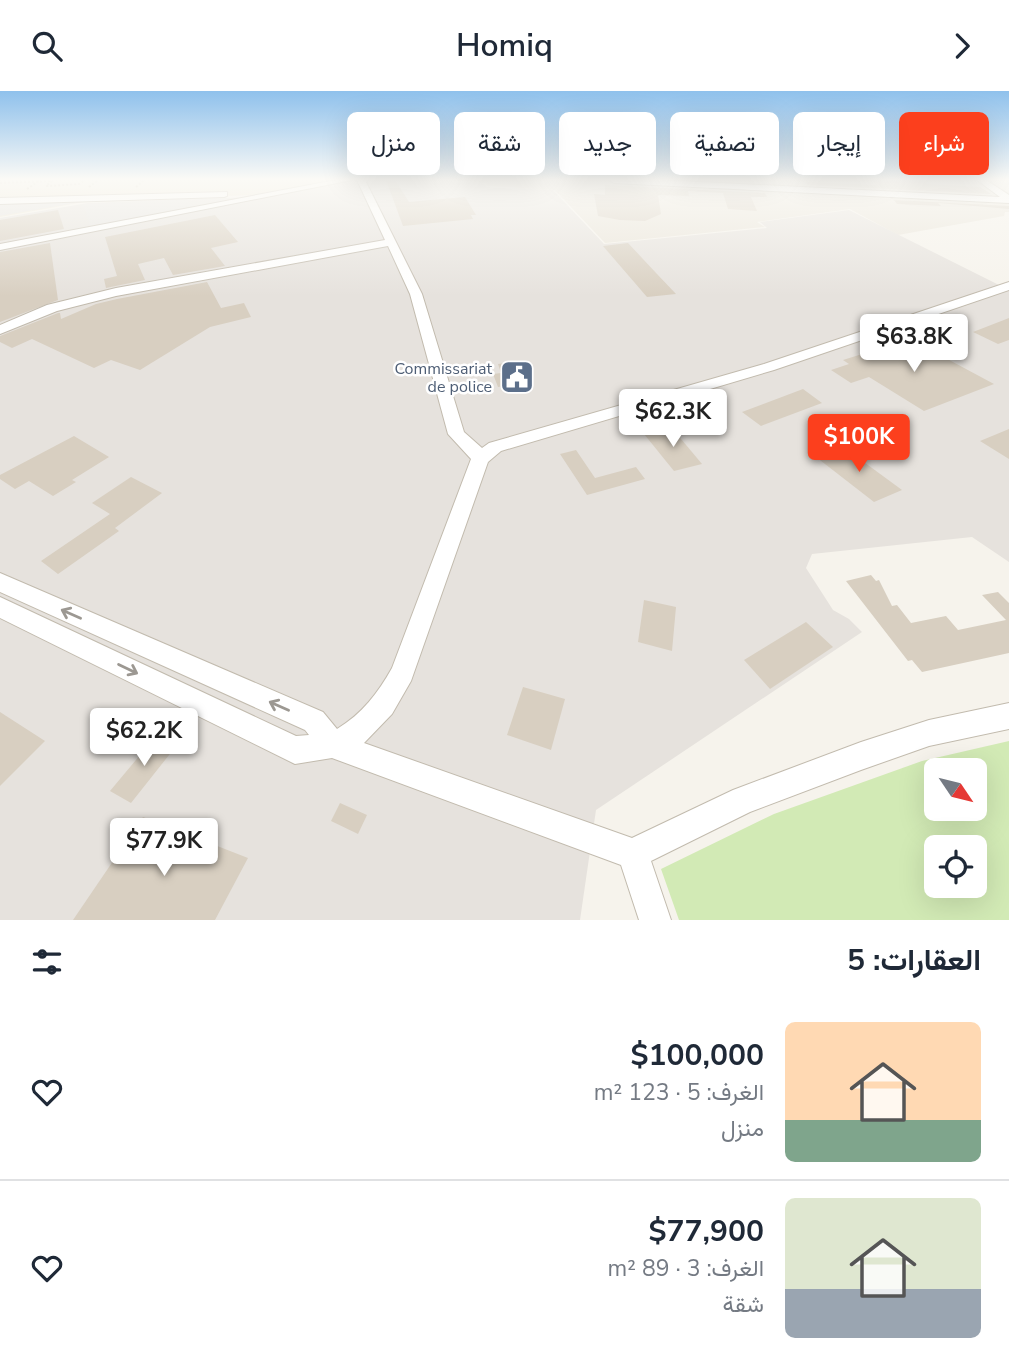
<!DOCTYPE html>
<html lang="ar">
<meta charset="utf-8">
<style>
body{margin:0;font-family:"Nunito Sans",Vazirmatn,sans-serif;background:#f2f2f3;color:#1f2937;direction:rtl;height:100vh;display:flex;flex-direction:column;font-size:26px;white-space:nowrap}
*{box-sizing:border-box;margin:0}
p{font-size:23px;color:#747a83}
.icon{flex:none;width:38px;height:38px;fill:none;stroke:currentColor;stroke-width:2;stroke-linecap:round;stroke-linejoin:round}
.map{position:relative;height:829px;overflow:hidden;direction:ltr}
.sheet{display:flex;flex-direction:column;background:#fff;flex:1}
.sheet>*{flex:none}
.guide{position:absolute;left:21px;top:21px;width:968px;height:63px;direction:rtl;display:flex;gap:14px}
.needle{width:46px;rotate:125deg}
.controls{position:absolute;left:924px;top:667px;display:grid;gap:14px}
.controls a{display:grid;place-items:center;width:63px;height:63px;border-radius:10px;background:#fff;box-shadow:0 7px 28px #0002;font-size:35px}
.price{position:absolute;translate:-50% -60px;padding:0 16px;border-radius:7px;background:#fff;color:#222;font-size:23px;line-height:46px;filter:drop-shadow(0 2px 4px #0008)}
.price::after{content:'';position:absolute;left:50%;top:42px;width:21px;height:16px;margin-left:-10px;background:inherit;clip-path:polygon(0 0,100% 0,50% 100%)}
.price.on{background:#fc3f1d;color:#fff}
ul{padding:0;list-style:none}
li{display:flex;align-items:center;gap:21px;height:175px;padding:0 28px}
li+li{border-top:2px solid #e0e1e3}
li span{display:grid;place-items:center;flex:none;width:196px;height:140px;border-radius:10px;color:#555}
li>.icon{margin-inline-start:auto}
span .icon{width:84px;height:84px;fill:#fffc;stroke-width:1}
li b{font-size:30px}
h2{display:flex;justify-content:space-between;align-items:center;height:84px;padding:0 28px;font-size:30px}
.chip{padding:0 24px;border-radius:10px;background:#fff;box-shadow:0 7px 28px #0002;font-size:24px;line-height:63px}
.chip.on{background:#fc3f1d;color:#fff}
header{display:flex;justify-content:space-between;align-items:center;height:91px;padding:0 28px;background:#fff;font-size:32px;font-weight:600}
.map>svg:first-child{display:block}
.residential{fill:#eae5da}
.industrial{fill:#e6e2dd}
.education{fill:#efe8d6}
.green{fill:#d2eab5;fill-rule:evenodd}
.parking{fill:#e5e3e0}
.building{fill:#d8cfc1}
.lines{fill:none;stroke-linecap:round;stroke-linejoin:round}
.minor-casing{stroke:#c2bbae;stroke-width:2}
.path{stroke:#c4b79f;stroke-width:2;stroke-dasharray:2 2;stroke-linecap:butt}
.minor{fill:#fff;fill-rule:evenodd}
.oneway{stroke:#9c9892}
.labels{text-anchor:middle;stroke-width:5;stroke-linejoin:round;paint-order:stroke}
.far-service-label{font-size:16px;fill:#4e5e75;stroke:#fff;text-anchor:end}
</style>
<header><svg class="icon" aria-label="forward" viewBox="0 0 24 24"><path d="M9 5l7 7-7 7"/></svg>Homiq<svg class="icon" aria-label="search" viewBox="0 0 24 24"><circle cx="10" cy="10" r="6"/><path d="M15 15l6 6"/></svg></header>
<div class="map">
<svg width="1009" height="829" viewBox="0 0 1009 829">
<rect width="100%" height="100%" fill="#f6f3ec"/>
<path class="residential" d="M450,89H1009V121H1005L1004,125L898,144L850,118L757,131L765,136L605,152L555,99L488,95L486,92Z"/>
<path class="industrial" d="M340,89H441L485,93L486,96L553,99L604,153L767,137L760,131L849,119L1009,199V471L972,446L812,463L806,477L833,519L849,528L862,541L596,719L580,829H0V127L88,112L254,106Z"/>
<path class="education" d="M0,89H334L257,104L89,110L0,126Z"/>
<path class="green" d="M1009,650V829H679L661,778L774,723L922,670ZM936,679H975V718H936ZM936,756H975V794H936Z"/>
<g class="parking">
<path d="M187,108L193,115L90,135L83,113Z"/>
<path d="M87,110L0,125V113Z"/>
</g>
<g class="building">
<path d="M386,89H395L409,111L465,106L476,124H471L473,128L403,135Z"/>
<path d="M872,89H922L927,93L980,96L991,103L808,94L806,91L877,94Z"/>
<path d="M605,94L765,102L767,106H751L757,120L728,118L723,102L688,100L689,105L658,104L661,123L645,130L620,129L598,125L594,103L605,104Z"/>
<path d="M815,105L1009,115V118L938,112L941,115L897,113L894,109Z"/>
<path d="M58,119L64,138L0,150V129Z"/>
<path d="M215,124L238,151L211,157L225,175L173,184L164,167L138,173L145,189L106,197L104,188L117,185L105,146Z"/>
<path d="M50,152L58,209L0,231V161Z"/>
<path d="M628,152L657,183L676,203L647,206L603,155Z"/>
<path d="M207,191L221,217L244,212L251,226L210,236L140,279L111,269L94,277L32,248L12,257L0,251V245L58,222H60L61,228L96,213L117,208Z"/>
<path d="M1009,227V249L998,253L973,241Z"/>
<path d="M910,248L994,293L924,320L869,286L851,292L831,279L849,273L843,269Z"/>
<path d="M515,271L525,292L498,296L493,283L501,282L498,273Z"/>
<path d="M803,298L822,312L761,335L742,321Z"/>
<path d="M671,336L702,373L674,380L644,343Z"/>
<path d="M1009,338V368L980,350Z"/>
<path d="M74,345L109,366L72,389L76,391L53,405L29,390L15,398L0,388V384Z"/>
<path d="M842,355L902,399L874,411L816,366Z"/>
<path d="M576,359L595,387L636,376L645,388L587,404L560,363Z"/>
<path d="M131,386L162,402L115,437L119,440L58,483L41,470L110,423L92,412Z"/>
<path d="M871,484L876,490L879,489L892,515L897,514L911,532L946,525L958,539L1006,529L982,504L998,501L1009,512V562L922,581L912,569L908,570L846,490Z"/>
<path d="M644,509L676,516L672,560L638,551Z"/>
<path d="M806,531L833,556L770,598L744,569Z"/>
<path d="M523,596L565,608L551,659L507,644Z"/>
<path d="M0,621L45,650L0,695Z"/>
<path d="M161,639L173,645L165,655L173,659L131,712L110,700Z"/>
<path d="M340,712L367,724L358,743L331,730Z"/>
<path d="M143,726L248,767L215,829H73Z"/>
</g>
<g class="lines">
<g class="minor-casing">
<g id="minor">
<path d="M336,89H352L0,159V153Z"/>
<path d="M357,89H365L422,203L464,341L482,357L489,352L764,273L1009,191V199L774,279L501,360L488,371L411,590L392,623L364,652L632,747L733,699L861,651L929,629L1009,612V638L929,655L861,679L750,721L651,770L671,829H639L621,774L332,667L295,673L0,527V506L296,645L309,644L305,639L0,501V482L323,621L337,638C362,623 378,602 392,577L471,368L448,343L410,203L388,155L116,205L57,220L0,243V234L47,214L116,197L385,149Z"/>
<path d="M610,89H660L1000,106L977,89H986L1009,104V112L614,92Z"/>
<path d="M227,101V105L224,106L0,113V107Z"/>
</g>
</g>
<g class="path">
<path d="M52,90L46,95L79,93L85,89"/>
<path d="M0,92L52,90"/>
<path d="M89,96L98,89"/>
<path d="M136,96L144,89"/>
<path d="M27,98L40,89"/>
</g>
<use href="#minor" class="minor"/>
</g>
<defs><path id="oneway-shaft" d="M-6 0H5M1.5-3L5.5 0L1.5 3" fill="none" stroke-width="1.6" stroke-linecap="round" stroke-linejoin="round" transform="scale(1.75)"/></defs>
<g class="oneway">
<use href="#oneway-shaft" transform="translate(71 523) rotate(-156)"/>
<use href="#oneway-shaft" transform="translate(128 578) rotate(26)"/>
<use href="#oneway-shaft" transform="translate(279 615) rotate(-156)"/>
</g>
<linearGradient id="sky" x2="0" y2="1"><stop stop-color="#8fc1ec"/><stop offset="0.43" stop-color="#fbfaf6"/><stop offset="1" stop-color="#fbfaf6" stop-opacity="0"/></linearGradient>
<rect width="1009" height="205" fill="url(#sky)"/>
<defs>
<g id="civic-square" transform="scale(1.75)"><rect x="-9" y="-9" width="18" height="18" rx="4" fill="#5c6f8a" stroke="#fff"/><path d="M-.6-6.5H3V-4.5H.6V-3L4-1V1h2V6H-6V1h2V-1L-.6-3ZM-1.2 2.5V6h2.4V2.5Z" fill="#fff"/></g>
</defs>
<g fill-rule="evenodd">
<use href="#civic-square" x="517" y="286"/>
</g>
<g class="labels">
<g class="far-service-label">
<text x="492" y="283">Commissariat<tspan x="492" dy="18">de police</tspan></text>
</g>
</g>
</svg>
<div class="controls">
<a><svg class="needle" viewBox="-14 -14 28 28"><path d="M0-13l5 13h-10z" fill="#e53935"/><path d="M0 13l5-13h-10z" fill="#747a83"/></svg></a>
<a><svg class="icon" aria-label="locate" viewBox="0 0 24 24"><circle cx="12" cy="12" r="6"/><path d="M12 2v4M12 18v4M2 12h4M18 12h4"/></svg></a>
</div>
<b class="price" style="left:914px;top:283px">$63.8K</b>
<b class="price" style="left:673px;top:358px">$62.3K</b>
<b class="price on" style="left:859px;top:383px">$100K</b>
<b class="price" style="left:144px;top:677px">$62.2K</b>
<b class="price" style="left:164px;top:787px">$77.9K</b>
<div class="guide">
<a class="chip on">شراء</a>
<a class="chip">إيجار</a>
<a class="chip">تصفية</a>
<a class="chip">جديد</a>
<a class="chip">شقة</a>
<a class="chip">منزل</a>
</div>
</div>
<section class="sheet">
<h2>العقارات: 5<svg class="icon" aria-label="filters" viewBox="0 0 24 24"><path d="M4 7h16M4 17h16"/><circle cx="9" cy="7" r="2"/><circle cx="15" cy="17" r="2"/></svg></h2>
<ul>
<li><span style="background:linear-gradient(#ffd9b3 70%,#7fa58c 0)"><svg class="icon" aria-label="home" viewBox="0 0 24 24"><path d="M3 11l9-7 9 7M6 9v11h12V9"/></svg></span><div><b>$100,000</b><p>الغرف: 5 · 123 m²</p><p>منزل</p></div><svg class="icon" aria-label="heart" viewBox="0 0 24 24"><path d="M12 20l-8-8c-3-5 5-10 8-4 3-6 11-1 8 4z"/></svg></li>
<li><span style="background:linear-gradient(#dfe7d0 65%,#9aa5b1 0)"><svg class="icon" aria-label="home" viewBox="0 0 24 24"><path d="M3 11l9-7 9 7M6 9v11h12V9"/></svg></span><div><b>$77,900</b><p>الغرف: 3 · 89 m²</p><p>شقة</p></div><svg class="icon" aria-label="heart" viewBox="0 0 24 24"><path d="M12 20l-8-8c-3-5 5-10 8-4 3-6 11-1 8 4z"/></svg></li>
</ul>
</section>
